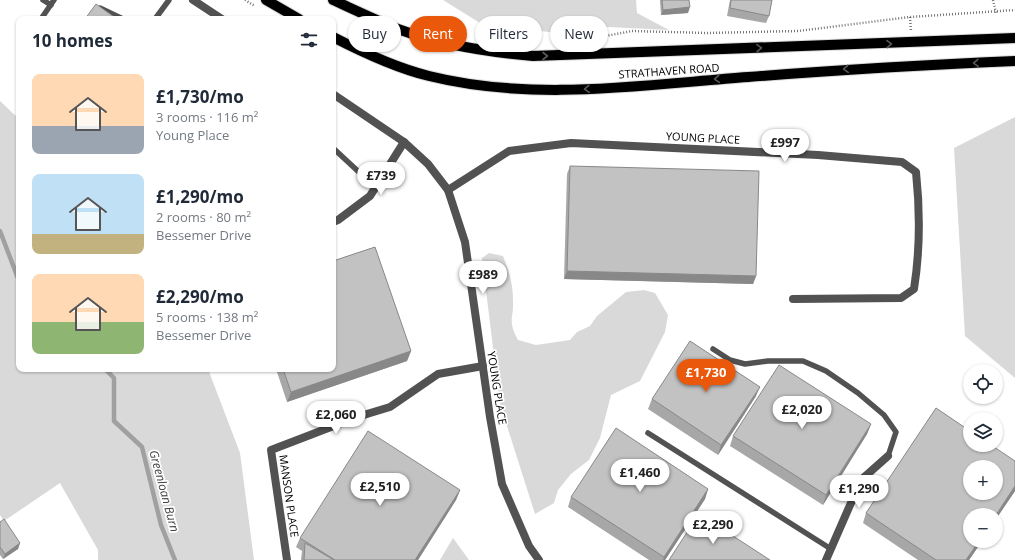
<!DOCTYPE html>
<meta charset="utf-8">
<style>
body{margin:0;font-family:"Open Sans",sans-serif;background:#f2f2f3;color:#1f2937;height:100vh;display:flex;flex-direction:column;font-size:15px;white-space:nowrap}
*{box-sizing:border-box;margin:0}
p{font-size:13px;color:#747a83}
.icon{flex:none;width:22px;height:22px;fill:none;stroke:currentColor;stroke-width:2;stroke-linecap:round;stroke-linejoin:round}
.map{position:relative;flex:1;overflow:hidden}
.sheet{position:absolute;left:16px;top:16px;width:320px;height:356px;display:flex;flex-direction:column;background:#fff;border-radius:8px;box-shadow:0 1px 3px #0004}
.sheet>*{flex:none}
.hud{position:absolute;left:348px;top:16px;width:380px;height:36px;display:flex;gap:8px}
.controls{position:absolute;left:963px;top:364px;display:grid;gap:8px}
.controls a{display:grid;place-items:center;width:40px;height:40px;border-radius:50%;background:#fff;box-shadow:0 1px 3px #0004;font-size:20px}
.price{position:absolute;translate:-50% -34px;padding:0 9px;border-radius:14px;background:#fff;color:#222;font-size:13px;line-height:26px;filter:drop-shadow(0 1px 2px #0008)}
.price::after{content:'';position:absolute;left:50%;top:24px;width:12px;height:9px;margin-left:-6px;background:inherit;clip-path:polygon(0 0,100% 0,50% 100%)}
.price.current{background:#ea580c;color:#fff}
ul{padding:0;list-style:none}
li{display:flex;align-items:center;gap:12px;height:100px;padding:0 16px}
li span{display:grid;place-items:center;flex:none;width:112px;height:80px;border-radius:8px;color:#555}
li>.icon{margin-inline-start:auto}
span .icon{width:48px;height:48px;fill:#fffc;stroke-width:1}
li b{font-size:17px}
h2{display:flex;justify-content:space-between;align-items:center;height:48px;padding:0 16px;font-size:17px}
.pill{padding:0 14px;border-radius:18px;background:#fff;box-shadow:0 1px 3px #0004;font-size:14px;line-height:36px}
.pill.current{background:#ea580c;color:#fff}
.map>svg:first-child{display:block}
.green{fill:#d9d9d9}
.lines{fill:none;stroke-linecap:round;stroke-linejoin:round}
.stream{stroke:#a0a0a0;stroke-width:4.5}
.primary-casing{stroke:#dbdbdb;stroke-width:12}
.path{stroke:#747474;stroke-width:2.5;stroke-dasharray:1 2;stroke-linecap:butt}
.service{stroke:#525252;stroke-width:5.5}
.minor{stroke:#525252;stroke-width:8}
.primary{stroke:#000;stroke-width:10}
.wall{fill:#a7a7a7}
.shaded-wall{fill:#888}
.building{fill:#c2c2c2;stroke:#888;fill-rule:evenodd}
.oneway{stroke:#595959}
.labels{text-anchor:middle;stroke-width:3.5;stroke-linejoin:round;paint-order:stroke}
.street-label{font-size:11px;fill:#000;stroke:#fff}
.water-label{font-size:12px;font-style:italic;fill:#414141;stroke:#fff}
</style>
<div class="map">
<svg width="1015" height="560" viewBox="0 0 1015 560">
<rect width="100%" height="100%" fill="#fff"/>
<g class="green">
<path d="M443,0H636L637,13L669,30L608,27L564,34L480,23Z"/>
<path d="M0,101L19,119V369H208L240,453L254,560H98V550L60,483L4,521L0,515Z"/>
<path d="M1015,117V378L965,336L954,148Z"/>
<path d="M489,253L503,256C509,271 513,284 513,300C514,320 507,319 518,340L536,345L570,340L577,332L590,326L597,316L626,292L644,290L655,293L668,315L665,332L640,381L611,395L600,438L589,460L571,474L558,490L554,503L535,514L500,404L482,258Z"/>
<path d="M453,538L469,560H440Z"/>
</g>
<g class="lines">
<g class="stream">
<path d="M0,231L19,281"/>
<path d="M105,369L114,378V421L142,447L161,525L175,560"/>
</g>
<g class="primary-casing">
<g id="primary">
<path d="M266,0L299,19"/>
<path d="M333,0C355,10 376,20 398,29C441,45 487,52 533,56L1015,38"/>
<path d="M333,37C364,53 396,68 429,76C534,102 642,85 748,77C837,70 926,65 1015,61"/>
</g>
</g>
<g class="path">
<path d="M245,0L255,6"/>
<path d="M993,0L996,13"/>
<path d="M910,17L911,31"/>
<path d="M579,41L632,31L708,33L798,31L910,17L1015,10"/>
</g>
<g class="service">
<path d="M43,0L51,5"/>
<path d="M100,8L123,19"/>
<path d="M41,19L54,0"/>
<path d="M155,19L169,0"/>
<path d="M333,148L375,187"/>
<path d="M713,349L730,360L745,364L768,361H803L826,371L858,393L884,415L896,432L888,456"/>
<path d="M648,433L831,549"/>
</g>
<g class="minor">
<path d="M193,0L222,19"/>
<path d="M333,94L404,142L428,164L448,190L465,242L490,417L502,484L529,546L539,560"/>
<path d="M448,190L509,151L571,143L818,155L902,162L916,172C920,210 920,251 914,289L901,298L793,299"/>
<path d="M333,222L338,220L370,196L404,142"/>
<path d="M287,560L271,450L357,417L390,407L438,374L483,366"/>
<path d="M826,560L861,480L888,456"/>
</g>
<use href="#primary" class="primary"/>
</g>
<g class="wall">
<path d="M660,0H689L688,13L661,15L660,1Z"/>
<path d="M730,0H772L769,16L766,23L727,16Z"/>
<path d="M570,166L756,276L753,284L564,279L567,174Z"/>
<path d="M411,351L407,361L287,402L276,369H333Z"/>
<path d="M756,396L718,455L648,409L652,399Z"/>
<path d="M871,424L867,434L823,505L730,446L733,436Z"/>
<path d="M1015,461V491L996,519V515L982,541L969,560H918L863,523L866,513Z"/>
<path d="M708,489L705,499L665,560H649L568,507L571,497Z"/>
<path d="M460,490L456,500L418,560H301L302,551L296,547L300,538Z"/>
<path d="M0,522L20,543L18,549L3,559L0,555Z"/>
</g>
<g class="shaded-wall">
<path d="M690,7L688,13L661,15L663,10Z"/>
<path d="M567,271L756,276L753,284L564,279Z"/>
<path d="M411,351L407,361L287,402L291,392Z"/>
<path d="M760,387L756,396L718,455L721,445Z"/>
<path d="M871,424L867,434L823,505L826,495Z"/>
<path d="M1015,486V491L996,519V515Z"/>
<path d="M708,489L705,499L665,560H663L664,557Z"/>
<path d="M460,490L456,500L418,560H415Z"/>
<path d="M979,541H982L969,560H966Z"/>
<path d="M20,543L18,549L3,559L5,554Z"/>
</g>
<g class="building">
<path d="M662,0H689L690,7L663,10Z"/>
<path d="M731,0H772L769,16L730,8Z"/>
<path d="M96,4L117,19H85Z"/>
<path d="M570,166L759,171L756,276L567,271Z"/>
<path d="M375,247L411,351L291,392L283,369H333V261Z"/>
<path d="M690,341L760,387L721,445L652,399Z"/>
<path d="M779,365L871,424L826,495L733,436Z"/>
<path d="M936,408L970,431V445H991L1015,461V486L996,515H970V541H979L966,560H936L866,513ZM970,467H996V493H970Z"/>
<path d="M616,428L708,489L664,557L571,497Z"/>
<path d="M368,431L460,490L415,560H335L300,538Z"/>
<path d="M699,514L770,560H669Z"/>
<path d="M4,519L20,543L5,554L0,547V522Z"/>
<path d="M305,543L334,560H304Z"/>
</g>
<defs><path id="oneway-chevron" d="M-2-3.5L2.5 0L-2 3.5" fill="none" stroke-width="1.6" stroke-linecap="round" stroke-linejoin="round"/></defs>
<g class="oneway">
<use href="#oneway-chevron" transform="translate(889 44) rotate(-2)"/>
<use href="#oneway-chevron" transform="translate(759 48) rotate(-2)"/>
<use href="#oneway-chevron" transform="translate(545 56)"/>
<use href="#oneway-chevron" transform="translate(976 63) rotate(178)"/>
<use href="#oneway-chevron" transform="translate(846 69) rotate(176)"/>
<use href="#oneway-chevron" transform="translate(717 79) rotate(176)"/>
<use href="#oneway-chevron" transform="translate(587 89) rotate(177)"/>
</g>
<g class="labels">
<g class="street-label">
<text transform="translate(669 71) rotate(-4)" y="4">STRATHAVEN ROAD</text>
<text transform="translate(703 138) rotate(3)" y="4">YOUNG PLACE</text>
<text transform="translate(497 388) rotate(81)" y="4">YOUNG PLACE</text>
<text transform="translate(289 496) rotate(82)" y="4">MANSON PLACE</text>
</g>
<g class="water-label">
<text transform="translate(164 491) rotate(75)" y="4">Greenloan Burn</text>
</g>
</g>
</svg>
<div class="controls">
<a><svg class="icon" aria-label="locate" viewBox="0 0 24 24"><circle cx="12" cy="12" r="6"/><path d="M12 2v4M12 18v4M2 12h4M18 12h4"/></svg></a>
<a><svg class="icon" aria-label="layers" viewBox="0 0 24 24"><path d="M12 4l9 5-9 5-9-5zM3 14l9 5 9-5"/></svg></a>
<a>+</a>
<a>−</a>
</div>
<b class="price" style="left:785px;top:163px">£997</b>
<b class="price" style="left:381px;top:196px">£739</b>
<b class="price" style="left:483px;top:295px">£989</b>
<b class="price current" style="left:706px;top:393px">£1,730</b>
<b class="price" style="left:802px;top:430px">£2,020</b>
<b class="price" style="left:336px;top:435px">£2,060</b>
<b class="price" style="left:640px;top:493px">£1,460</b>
<b class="price" style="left:380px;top:507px">£2,510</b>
<b class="price" style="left:859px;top:509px">£1,290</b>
<b class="price" style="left:713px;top:545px">£2,290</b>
<div class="hud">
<a class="pill">Buy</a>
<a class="pill current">Rent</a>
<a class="pill">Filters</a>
<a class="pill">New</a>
</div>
<section class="sheet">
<h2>10 homes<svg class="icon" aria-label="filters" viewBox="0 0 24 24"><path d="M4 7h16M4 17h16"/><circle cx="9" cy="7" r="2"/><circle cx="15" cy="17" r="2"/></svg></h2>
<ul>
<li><span style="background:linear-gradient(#ffd9b3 65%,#9aa5b1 0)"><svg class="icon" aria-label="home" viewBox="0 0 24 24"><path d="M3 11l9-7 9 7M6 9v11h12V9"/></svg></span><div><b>£1,730/mo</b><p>3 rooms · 116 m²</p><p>Young Place</p></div></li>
<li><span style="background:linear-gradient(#bfe0f5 75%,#c2b280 0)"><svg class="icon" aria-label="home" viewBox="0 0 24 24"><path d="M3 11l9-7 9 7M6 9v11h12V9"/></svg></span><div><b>£1,290/mo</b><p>2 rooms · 80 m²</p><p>Bessemer Drive</p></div></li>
<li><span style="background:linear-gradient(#ffd9b3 60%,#8fb573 0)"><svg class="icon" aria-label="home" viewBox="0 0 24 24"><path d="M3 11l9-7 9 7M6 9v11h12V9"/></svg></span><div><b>£2,290/mo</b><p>5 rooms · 138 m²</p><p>Bessemer Drive</p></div></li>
</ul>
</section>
</div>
